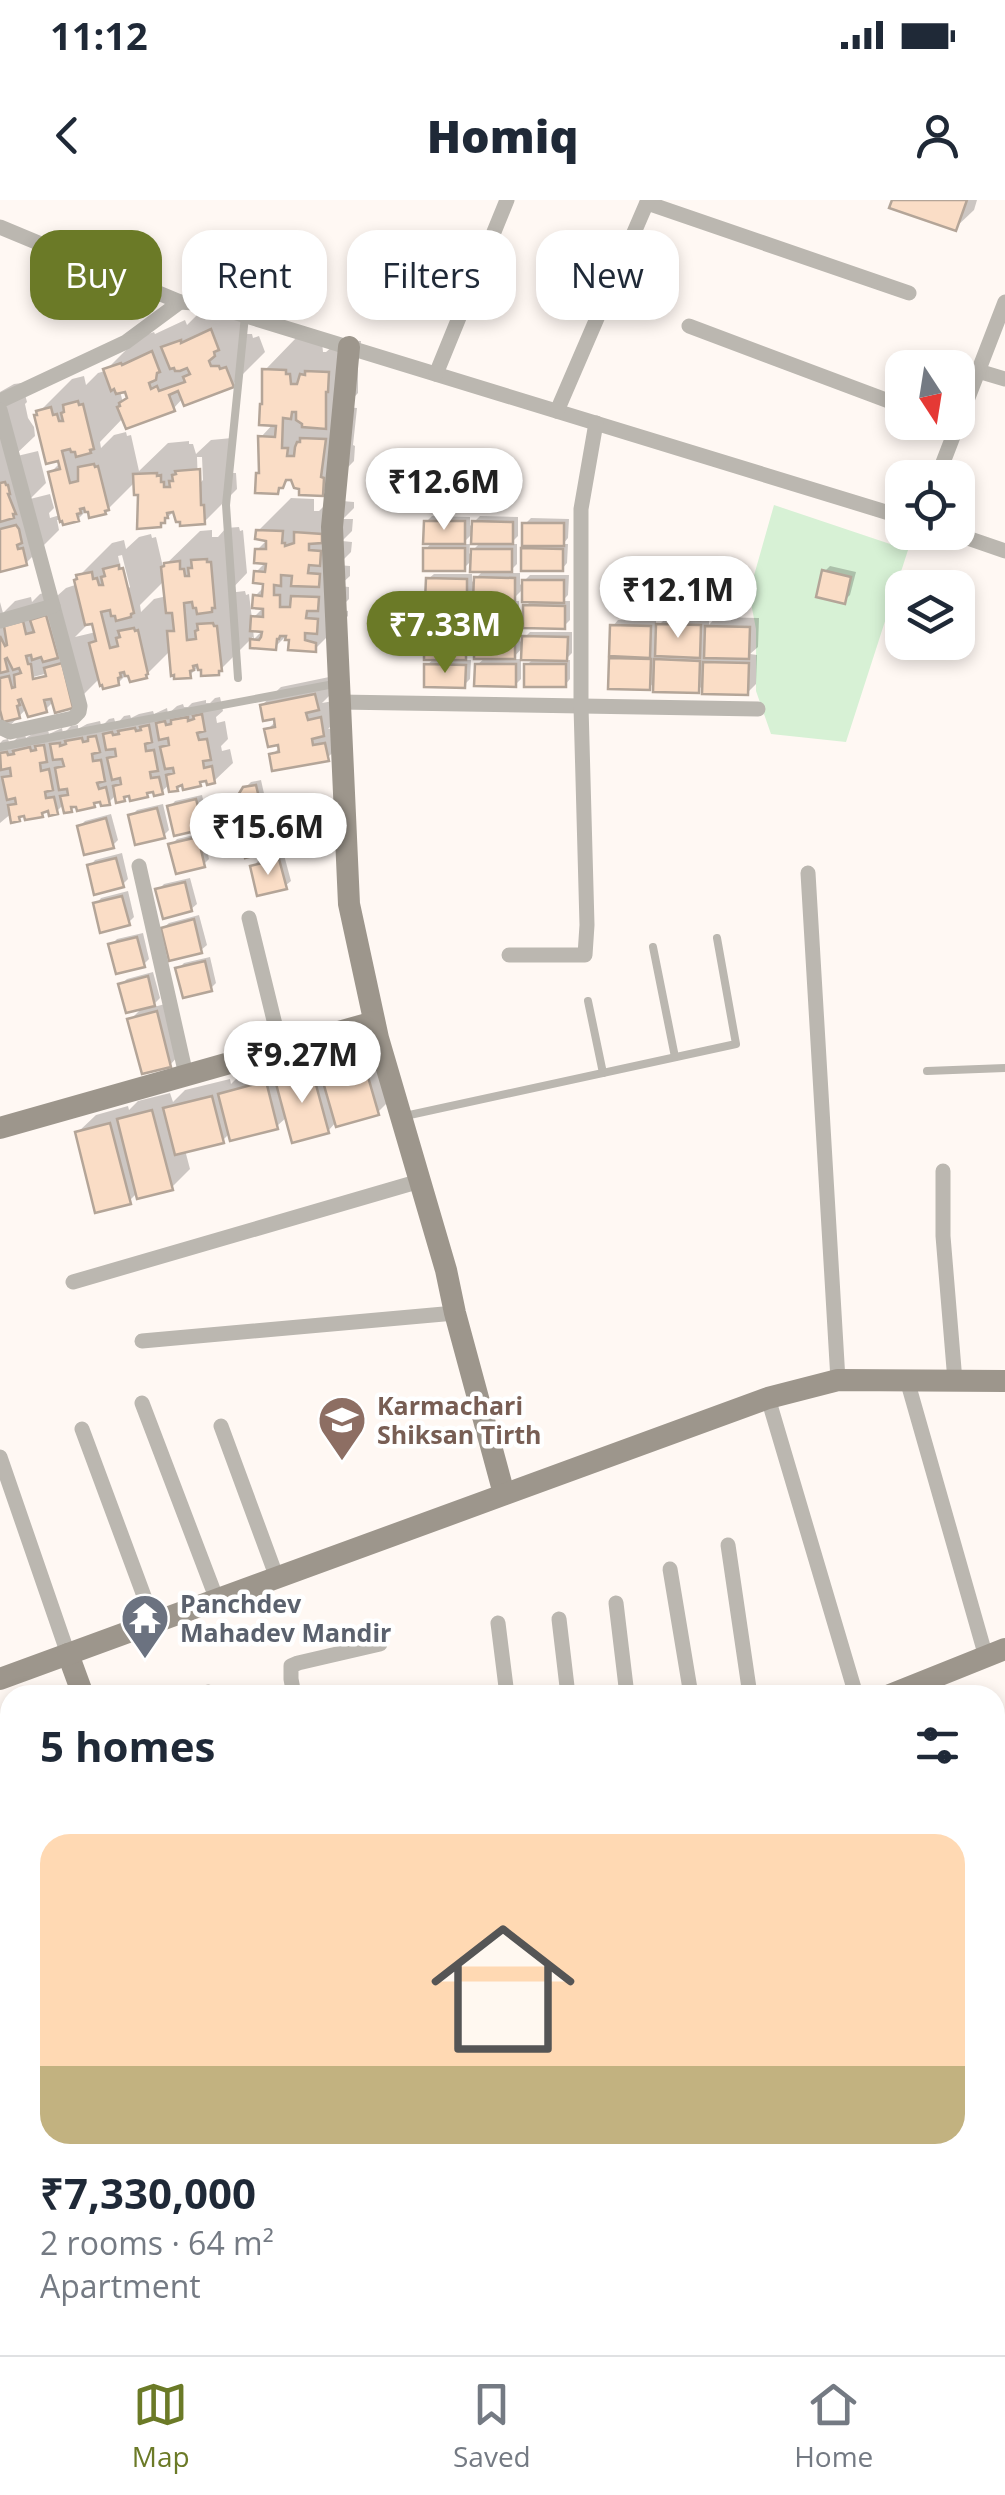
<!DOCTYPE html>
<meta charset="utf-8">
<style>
body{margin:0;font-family:"Open Sans",sans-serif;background:#f6f6f7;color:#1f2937;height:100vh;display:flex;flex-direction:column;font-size:38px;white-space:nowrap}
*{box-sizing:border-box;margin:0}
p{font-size:32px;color:#747a83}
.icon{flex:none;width:55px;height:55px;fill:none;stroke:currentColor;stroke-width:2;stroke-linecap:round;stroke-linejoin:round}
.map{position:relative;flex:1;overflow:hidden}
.side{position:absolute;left:0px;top:1485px;width:1005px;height:670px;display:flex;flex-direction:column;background:#fff;border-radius:30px 30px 0 0;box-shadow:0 5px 15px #0003}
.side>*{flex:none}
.top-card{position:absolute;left:30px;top:30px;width:945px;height:90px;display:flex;gap:20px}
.needle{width:65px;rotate:168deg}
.controls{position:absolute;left:885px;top:150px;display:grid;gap:20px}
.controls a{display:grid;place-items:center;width:90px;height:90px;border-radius:20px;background:#fff;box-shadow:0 5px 15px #0003;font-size:50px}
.price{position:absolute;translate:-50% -85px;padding:0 22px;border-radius:35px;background:#fff;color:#222;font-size:32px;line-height:65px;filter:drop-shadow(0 2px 5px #0008)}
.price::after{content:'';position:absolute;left:50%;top:60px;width:30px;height:22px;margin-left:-15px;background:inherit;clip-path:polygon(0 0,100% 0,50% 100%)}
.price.selected{background:#6b7a27;color:#fff}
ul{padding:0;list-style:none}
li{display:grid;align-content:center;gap:20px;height:530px;padding:0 40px}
li span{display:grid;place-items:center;height:310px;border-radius:30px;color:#555}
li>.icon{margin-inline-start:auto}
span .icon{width:180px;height:180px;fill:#fffc;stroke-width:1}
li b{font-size:42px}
h2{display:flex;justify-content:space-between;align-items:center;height:120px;padding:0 40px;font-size:42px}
.pill{padding:0 35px;border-radius:30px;background:#fff;box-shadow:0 5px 15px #0003;font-size:35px;line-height:90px}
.pill.selected{background:#6b7a27;color:#fff}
.status{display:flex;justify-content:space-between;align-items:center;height:70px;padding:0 50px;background:#fff;direction:ltr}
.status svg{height:28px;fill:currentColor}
header{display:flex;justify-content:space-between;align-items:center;height:130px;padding:0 40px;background:#fff;font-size:45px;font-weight:800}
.tabs{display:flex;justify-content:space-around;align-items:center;height:140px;border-top:2px solid #e0e1e3;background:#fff;font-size:28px;color:#747a83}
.tabs a{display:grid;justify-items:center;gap:5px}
.tabs .selected{color:#6b7a27}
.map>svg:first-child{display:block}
.green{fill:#d7f1d5}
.shadow{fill:#0003;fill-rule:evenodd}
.building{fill:#faddc6;stroke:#b4a598;stroke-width:2.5}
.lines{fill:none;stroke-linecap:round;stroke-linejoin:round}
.lane{stroke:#bbb7b0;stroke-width:8}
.street{stroke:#bbb7b0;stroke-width:15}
.secondary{stroke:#9d968c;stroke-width:22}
.labels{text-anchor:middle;stroke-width:9;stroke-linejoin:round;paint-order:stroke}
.education-label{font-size:25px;font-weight:bold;fill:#785e54;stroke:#fff;text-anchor:start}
.worship-label{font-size:25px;font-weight:bold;fill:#5b616d;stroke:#fff;text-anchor:start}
</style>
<div class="status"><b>11:12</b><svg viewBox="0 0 49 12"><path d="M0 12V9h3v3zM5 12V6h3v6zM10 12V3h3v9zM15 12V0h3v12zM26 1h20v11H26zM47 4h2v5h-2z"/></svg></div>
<header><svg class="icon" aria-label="back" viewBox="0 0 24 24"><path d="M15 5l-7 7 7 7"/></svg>Homiq<svg class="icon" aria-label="person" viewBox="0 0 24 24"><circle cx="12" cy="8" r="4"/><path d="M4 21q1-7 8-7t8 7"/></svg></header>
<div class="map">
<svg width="1005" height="2155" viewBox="0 0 1005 2155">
<rect width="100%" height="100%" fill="#fff8f3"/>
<path class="green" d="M774,305L908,350L846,542L771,534L756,491V429L749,393Z"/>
<g class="shadow">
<path d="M895,0H977L974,10L955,28Z"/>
<path d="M244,98L251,115L244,134H252L253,138L259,136L265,152L232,185L183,198L173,209L124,217L100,242L101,248L114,235L126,232L127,236L131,235L139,271L168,243L189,241V244H193L196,254L211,240L232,238L233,273H236L237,289L204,322L175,310L160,325L136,281L105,312L89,308L78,319L57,320L59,330L26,363L0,369V192L14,184L22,183L27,202L25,204L28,218L34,227L35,236L13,257L38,251L46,283L30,299L50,294L54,308L49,313L50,318L60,315L50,273L61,262L39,212L72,179L84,176L86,185L98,173L105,171L139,137L154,132L155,134L185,120L187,125L197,115L213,109L214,112ZM126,190L129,196L123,203L120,191ZM197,257H202L203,280L198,285Z"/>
<path d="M297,137L322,142L323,152H326L340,140L361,141L360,157L358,159V193L345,207L357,208L353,245L355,246L354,261L322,294L292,276L277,292L261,272V237L274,223L265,170Z"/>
<path d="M291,298L314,299V311H319L330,300L354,302V308L343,319H353L352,331L342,341L352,342L351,352L338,365L350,366V376L339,386L349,387V399L339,409L348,411V416L315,449L291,438L285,437L275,447L252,446L253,437L218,472L203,467H198L190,475L171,450L145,476L129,472L118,483L100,478L72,506L54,501L45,510L28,507L0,536V402L3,413L15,401L31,397L32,402L40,394L56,390L57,396L66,388L78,384L79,376L112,343L124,340L126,349L139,337L151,334L152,338L156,337L163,367L200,331L212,330V337H218L226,328L239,327L240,331L243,330L247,373L228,393L245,391L246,395L249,394L252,419L265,406L255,396L265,386L256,372L267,361L257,350L268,339L258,331ZM122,355L130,387L126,391L118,356ZM165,380L167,396L154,399L141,412L140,405ZM93,419L96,432L75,437ZM253,429H264L254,439ZM52,472L54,476L33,482V477Z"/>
<path d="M432,316L470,317V326L480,316L518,317V336L510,344H517V364L508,373H520V385L530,375H569L568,395L562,401H570V420L564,426L526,406L532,400L525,387L511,401H519V420L513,426L475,417L465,428L427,408L436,399L428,379L434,374H472V382L485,369L473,359L464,368L426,349L433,341L426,322ZM474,332L481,342L469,354L470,344H462ZM476,389L484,398L470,411L471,402H463Z"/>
<path d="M531,318L569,319L568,338L563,344H568L567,363L562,369L524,349L529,343L525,324Z"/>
<path d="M830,366L856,372L850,395L844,401L824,372Z"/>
<path d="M668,383L706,384L705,412L700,417H709V425L716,417L759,418L758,447L750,454L757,455L756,484L747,493L705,483L698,490L656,480L649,488L611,487L613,426L618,420L656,421V428L667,417L662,388Z"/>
<path d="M482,431L520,432V442L530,432H572V453L565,460H570V479L565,485L527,465L534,458L524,446L512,459H521V479L515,485L477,465L486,457L476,437Z"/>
<path d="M433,433H471L470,452L463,460H471L470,479L464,485L427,465L435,458L427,438Z"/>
<path d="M334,476L336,489L322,503L339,500L342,515L328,529L343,526L346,540L327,558L272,555L285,542L267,530L276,521L262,505L281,487Z"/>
<path d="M220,497L223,511L216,517L217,523L225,521L228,539L221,546L222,551L230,549L233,563L214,581L204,579L199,584L183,581L176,588L170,584L161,592L155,587L147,595L131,592L124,599L117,594L109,602L102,597L94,605L78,602L71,610L64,604L56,612L50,606L42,615L26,612L19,619L12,613L0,623V543L3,540L8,539L10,545L19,536L25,535L26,538L34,533L48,530L49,534L62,528L63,534L71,526L78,525V529L87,524L100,521L101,525L104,524L109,519L114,518L116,525L124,516L130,515L131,518L139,514L153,511L154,514L167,508L168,514L177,506L183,504L184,507H188L192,503L206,500V503H210L215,498Z"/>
<path d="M261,580L267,607L262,612L245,588L251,582Z"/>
<path d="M202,595L208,621L202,626L170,607L175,601Z"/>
<path d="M163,604L169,630L164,635L131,616L137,610Z"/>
<path d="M111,614L118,640L112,646L80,626L85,621Z"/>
<path d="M273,617L279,643L273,649L241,630L246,624Z"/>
<path d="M203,633L209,659L204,664L171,645L177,639Z"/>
<path d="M122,653L128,679L122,685L90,666L95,660Z"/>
<path d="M284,655L291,681L285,686L253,667L258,661Z"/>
<path d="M190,678L197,704L191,709L158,690L164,684Z"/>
<path d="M128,691L134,717L128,723L96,704L101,698Z"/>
<path d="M199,715L207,745L201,750L163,728L169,723Z"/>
<path d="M143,733L149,759L144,764L111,745L117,739Z"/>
<path d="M210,757L216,783L211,788L178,769L184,763Z"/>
<path d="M153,772L160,798L150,808L165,804L179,855L170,865L130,820L144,806L121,784L127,779Z"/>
<path d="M380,839L396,894L378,912L337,921L328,931L288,916L277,926L230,933L222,941L185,950L190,969L171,988L138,992L129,1001L77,933L96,915L128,906L129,910L138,901L170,893L173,902L185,890L230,879L231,884L239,876L284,864L286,872L296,862L330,853L332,859L340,850Z"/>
</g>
<g class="building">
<path d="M892,0H967L956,31L889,8Z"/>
<path d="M211,129L219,150L214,152L215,156L209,161L211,166H219L220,169L226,167L234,187L184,206L178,191L169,195L175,211L126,229L117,207L120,206L119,203L127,198L125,192L116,194L114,189L111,191L103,169L121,163L122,165L152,151L160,172L157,173L156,180L149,183L151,189L157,186L159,191L185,182L183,177L190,174L187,168L180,171H175L174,168L170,169L161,147L181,140V143Z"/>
<path d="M262,169L286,170V174H290L291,184H297L300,174L305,175V171L329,172L328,192H326V229L302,227V224L296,220V212H292L291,219L283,218L282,248H288L287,256H294L295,247L297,242H300V238L326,239L321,277L324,278L323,296L299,295V289L294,288L291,280H286L283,288H279L278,294L255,293L256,273H259L258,236L275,237L276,226L259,225L260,204H262Z"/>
<path d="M78,201L79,205L83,204L94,249L90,250L91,253L76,257L75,252H71L70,249L62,251L70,283L78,281V267L94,264L95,267L98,266L109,310L105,311L106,314L89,318L88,312H85L84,308L80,309L81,313L77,314L79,321L63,325L62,321L60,322L48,272L60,269L58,261L46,264L34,215H37L36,211L51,207L53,215L57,214L59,221H63L61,213L64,212L63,205Z"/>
<path d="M200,269L201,305H204L205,324L180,326V322H176L173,312L167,313L168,318H165V323H161V327L137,329L138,295H134L133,274L157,273V276L161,275V282H164V287H170L169,281H173L172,275L176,274L175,271Z"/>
<path d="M5,282L6,285H8L10,294H8L16,314H13L14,318L0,322V283Z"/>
<path d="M424,321H465V344H423Z"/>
<path d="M472,321L513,322V344H471Z"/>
<rect x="522" y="323" width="42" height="23"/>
<path d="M16,325L19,329L22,343L17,345L18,349L23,348L27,365L0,372V329Z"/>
<path d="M256,330L283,331L282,343H285V346L294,343V332L322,334V343L309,344V350L321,351L320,366L309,365L308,373L320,374L319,387L291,386L292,376L281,375V386L274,385V395H280V407H290L291,396L319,397L318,411H307L306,418L318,419L317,434L305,433V440L316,443V452L288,450L289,440H285L286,436H280L279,439H277L276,450L250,448V439L259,440L261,437L262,432L250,431L251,416L263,417V409L252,408L253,395L262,396L263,384L253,383L254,371L265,372L266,364L254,363L255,349H266V341L255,339Z"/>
<rect x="423" y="348" width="42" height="23"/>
<path d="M521,348L563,349V371H521Z"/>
<path d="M471,349H512V372H470Z"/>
<path d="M207,359V362H211L215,408H212V412L197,414L196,408H193L192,402L184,403L187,440L196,439L195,431L198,430L197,424L213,423L214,426H217L222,471H219V475L201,476V470H198L197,465L193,466L194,470L190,471L191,478L174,479V475L171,476L167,431H174L172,413H166L161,367L164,366V363L180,361V369H184L185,376H189L188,368H192L191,360Z"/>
<path d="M119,365V369L123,368L134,413L131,414V417L116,421L115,416H111L110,410L101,412L110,448L118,446L116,438L120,437L118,431L134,428L135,431L138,430L148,474L146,475L147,478L130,482L128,476H125L124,472L120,473L121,477L118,478L119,485L103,489L102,485L100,486L89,443L96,441L92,424L85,425L74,380L77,379L76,375L92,372L93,379L97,378L99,385H103L101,377L105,376L103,369Z"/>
<path d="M822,370L851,377L845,404L816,397Z"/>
<path d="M474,377L515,378V401L473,400Z"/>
<path d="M426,378L467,379V402L425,401Z"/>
<path d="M522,380H564V403L522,402Z"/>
<path d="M660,387L701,388L700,420L659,419Z"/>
<path d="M472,405L514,406V429L472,428Z"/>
<path d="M523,405L565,406V429L523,428Z"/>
<rect x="424" y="407" width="42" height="23"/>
<path d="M46,415L58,458L43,462L41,457L32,460L31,455L26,456L28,464H31L33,479L46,476L44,468L62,463L73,508L55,513L51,499L44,500L47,512L28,517L21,499L18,500L20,505L17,506L20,518L3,522L0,510V478L9,476L12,488L15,487L14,475L21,473L19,468L13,470L7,458L5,459L8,471L0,473V436L5,446L7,445L4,426L23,421L26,434L34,432L30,420Z"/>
<path d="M656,424L701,425L700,458L655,456Z"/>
<path d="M610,425L651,426L650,458L609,456Z"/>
<path d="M705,426L750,427L749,459L704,458Z"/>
<path d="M474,436L515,437V459H474Z"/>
<path d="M522,436L568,437L567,461L521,460Z"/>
<rect x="424" y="437" width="42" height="23"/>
<path d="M609,458L651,459L650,490L608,489Z"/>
<path d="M654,459L700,461L699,493L653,492Z"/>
<path d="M703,462L749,463L748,495L702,494Z"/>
<path d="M424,464L466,465L465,488L424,487Z"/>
<path d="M475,464H516V487L474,486Z"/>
<rect x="524" y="464" width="42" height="23"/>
<path d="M315,494L319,510L306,513L308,520L321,517L324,536L312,539L313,545L325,543L329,561L272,571L269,554L279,552L278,545L268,547L264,529L275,527L274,519L263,521L260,505Z"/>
<path d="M202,514L205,531L197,533L199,540L207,539L211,560L203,561L204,568L212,566L215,583L207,585L206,581L200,582L201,586L183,590L182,585L177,587L178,591L169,592L166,575L174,573L173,568L165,569L160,547L169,545L168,538L159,540L156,523L165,521L166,525L171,524V520L188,517V521L194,519L193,516Z"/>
<path d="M149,525L152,542L145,544L146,551L154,550L158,571L150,572L151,578L159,577L163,594L154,596L153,592L147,593L148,597L130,601L129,596L124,597L125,601L116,603L113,586L121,584L120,578L112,580L107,558L116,556L115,549L106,550L103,534L112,532L113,535L119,534L118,531L135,528L136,531L141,530L140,527Z"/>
<path d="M96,536L100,552L92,554L93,561L101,560L105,581L97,583L99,589L106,587L110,605L101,606L100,602L94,603L95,607L77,611L76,607H71L72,612L64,613L60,596L68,595L67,589L59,590L55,568L64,566L62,559L53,560L50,544L60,543V546L66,544L65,541L82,538L83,542L88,541V537Z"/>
<path d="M44,545L47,562L40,563L41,571L49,569L53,590L45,592L46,598L54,597L58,614L49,616L48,611L42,613L43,617L25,620L24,616L19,617L20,621L11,623L8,605L16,604L15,598L7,600L2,577L11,576L10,568L1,570L0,553L7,552L8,555L14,554L13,551L30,547L31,551L36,550L35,546Z"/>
<path d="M256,585L263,615L234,622L232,605L243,587Z"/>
<path d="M196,599L204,629L174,636L167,606Z"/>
<path d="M157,608L165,638L135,645L128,615Z"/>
<path d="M106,618L114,648L84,655L77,626Z"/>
<path d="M267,621L275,651L245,658L238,629Z"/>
<path d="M198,637L205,667L176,674L168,644Z"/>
<path d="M116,658L124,687L94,695L87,665Z"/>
<path d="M279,659L287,689L257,696L250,666Z"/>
<path d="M185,682L192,711L163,719L155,689Z"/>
<path d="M122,696L130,725L100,733L93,703Z"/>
<path d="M194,719L202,753L169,761L161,728Z"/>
<path d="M137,737L145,767L116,774L108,744Z"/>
<path d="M205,761L212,791L183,798L175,768Z"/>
<path d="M148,776L155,806L126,813L118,784Z"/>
<path d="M157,811L171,867L142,874L127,819Z"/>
<path d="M362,856L379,915L336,927L319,868Z"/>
<path d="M312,870L329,933L292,943L275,880Z"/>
<path d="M266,881L278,929L230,941L218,894Z"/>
<path d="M212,896L224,943L175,955L163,908Z"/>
<path d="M152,910L173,990L137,999L117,919Z"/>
<path d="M110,923L131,1004L95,1013L75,932Z"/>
</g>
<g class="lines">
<g class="lane">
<path d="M238,478L226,305L245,116"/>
<path d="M0,547L334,484"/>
<path d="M653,747L675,857"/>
<path d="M588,801L603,873"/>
<path d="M927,871L1005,868"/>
<path d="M405,916L736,844L717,738"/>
<path d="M995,1787H1005"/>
</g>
<g class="street">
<path d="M647,3L909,93"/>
<path d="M0,27L180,102L207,104L902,317"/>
<path d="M689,126L902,206"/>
<path d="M978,171L1005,179"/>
<path d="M436,174L507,0"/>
<path d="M0,201L126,142L180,102"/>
<path d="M0,210L80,506L79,512L73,518L10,532L0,527"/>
<path d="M557,211L648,0"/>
<path d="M937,278L1005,102"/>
<path d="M950,332L1005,351"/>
<path d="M0,421L53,406"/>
<path d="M339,502L758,509"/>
<path d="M139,666L186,875"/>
<path d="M808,673L838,1180"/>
<path d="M249,718L281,849"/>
<path d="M509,755H585L587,725L581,506V309L596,223"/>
<path d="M943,971V1036L955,1181"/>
<path d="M73,1082L420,981"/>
<path d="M142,1141L455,1113"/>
<path d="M907,1180L986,1457"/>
<path d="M768,1198L856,1495"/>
<path d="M142,1203L217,1400"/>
<path d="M221,1226L277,1378"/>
<path d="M82,1229L154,1423"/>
<path d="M0,1257L68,1454"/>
<path d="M728,1345L750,1495"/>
<path d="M670,1369L691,1495"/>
<path d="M616,1403L627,1495"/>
<path d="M559,1419L568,1495"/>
<path d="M498,1423L507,1495"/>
<path d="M208,1492L209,1495"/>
<path d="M294,1495L291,1479V1466L298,1463L380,1444"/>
<path d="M0,1606L10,1605"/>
<path d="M0,1673L10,1672"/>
<path d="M0,1763L10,1762"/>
<path d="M0,1830L10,1898"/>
<path d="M995,1871L1005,1870"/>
<path d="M995,1917H1005"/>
<path d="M0,2026L10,2027"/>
<path d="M995,2073L1005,2074"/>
<path d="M529,2145L530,2155"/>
<path d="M10,2149L162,2155V2145"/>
<path d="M354,2155V2145"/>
</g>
<g class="secondary">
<path d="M349,147L332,327L349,704L378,838L446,1070L455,1113L504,1294"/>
<path d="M0,928L374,822"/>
<path d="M68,1454L83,1495"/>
<path d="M0,1479L768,1198L838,1180L1005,1181"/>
<path d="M890,1495L1005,1449"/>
<path d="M995,2090L1005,2086"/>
<path d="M833,2155L851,2145"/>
</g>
</g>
<defs>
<g id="school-pin" transform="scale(2.5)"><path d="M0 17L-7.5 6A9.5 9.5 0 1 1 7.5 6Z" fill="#8d6e63" stroke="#fff"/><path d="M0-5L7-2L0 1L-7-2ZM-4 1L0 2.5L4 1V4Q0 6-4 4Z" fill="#fff"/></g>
<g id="temple-pin" transform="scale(2.5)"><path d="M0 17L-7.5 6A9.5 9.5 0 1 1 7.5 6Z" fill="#6b7280" stroke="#fff"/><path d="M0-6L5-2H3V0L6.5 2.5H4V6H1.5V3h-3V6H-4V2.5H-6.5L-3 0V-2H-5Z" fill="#fff"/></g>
</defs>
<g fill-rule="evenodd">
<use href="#school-pin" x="342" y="1220"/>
<use href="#temple-pin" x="145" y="1418"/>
</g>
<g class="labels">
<g class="education-label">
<text x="377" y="1215">Karmachari<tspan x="377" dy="29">Shiksan Tirth</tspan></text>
</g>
<g class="worship-label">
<text x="180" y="1413">Panchdev<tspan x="180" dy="29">Mahadev Mandir</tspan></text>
</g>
</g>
</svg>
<div class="controls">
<a><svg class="needle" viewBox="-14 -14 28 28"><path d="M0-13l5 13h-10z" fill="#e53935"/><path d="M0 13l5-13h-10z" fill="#747a83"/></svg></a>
<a><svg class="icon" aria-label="locate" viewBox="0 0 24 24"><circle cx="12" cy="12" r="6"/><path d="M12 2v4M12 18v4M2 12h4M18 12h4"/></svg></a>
<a><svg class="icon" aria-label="layers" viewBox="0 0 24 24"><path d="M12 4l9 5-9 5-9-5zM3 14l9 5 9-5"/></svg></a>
</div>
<b class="price" style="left:444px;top:333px">₹12.6M</b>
<b class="price" style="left:678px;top:441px">₹12.1M</b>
<b class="price selected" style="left:445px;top:476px">₹7.33M</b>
<b class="price" style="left:268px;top:678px">₹15.6M</b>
<b class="price" style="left:302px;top:906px">₹9.27M</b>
<div class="top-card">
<a class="pill selected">Buy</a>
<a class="pill">Rent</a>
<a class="pill">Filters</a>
<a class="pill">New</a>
</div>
<section class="side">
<h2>5 homes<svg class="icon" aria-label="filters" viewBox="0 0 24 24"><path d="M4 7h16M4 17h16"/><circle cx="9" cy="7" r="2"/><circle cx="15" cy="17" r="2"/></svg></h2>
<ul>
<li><span style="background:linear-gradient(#ffd9b3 75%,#c2b280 0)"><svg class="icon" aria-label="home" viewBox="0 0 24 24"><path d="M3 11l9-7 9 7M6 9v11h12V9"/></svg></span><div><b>₹7,330,000</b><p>2 rooms · 64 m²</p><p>Apartment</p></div></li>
</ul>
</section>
</div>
<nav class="tabs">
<a class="selected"><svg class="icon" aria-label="map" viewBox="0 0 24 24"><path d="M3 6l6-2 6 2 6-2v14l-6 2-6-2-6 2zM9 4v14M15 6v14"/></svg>Map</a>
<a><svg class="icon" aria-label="saved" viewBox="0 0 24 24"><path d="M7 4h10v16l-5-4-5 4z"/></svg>Saved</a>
<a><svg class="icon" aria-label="home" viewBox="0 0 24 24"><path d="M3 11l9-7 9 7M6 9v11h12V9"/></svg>Home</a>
</nav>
